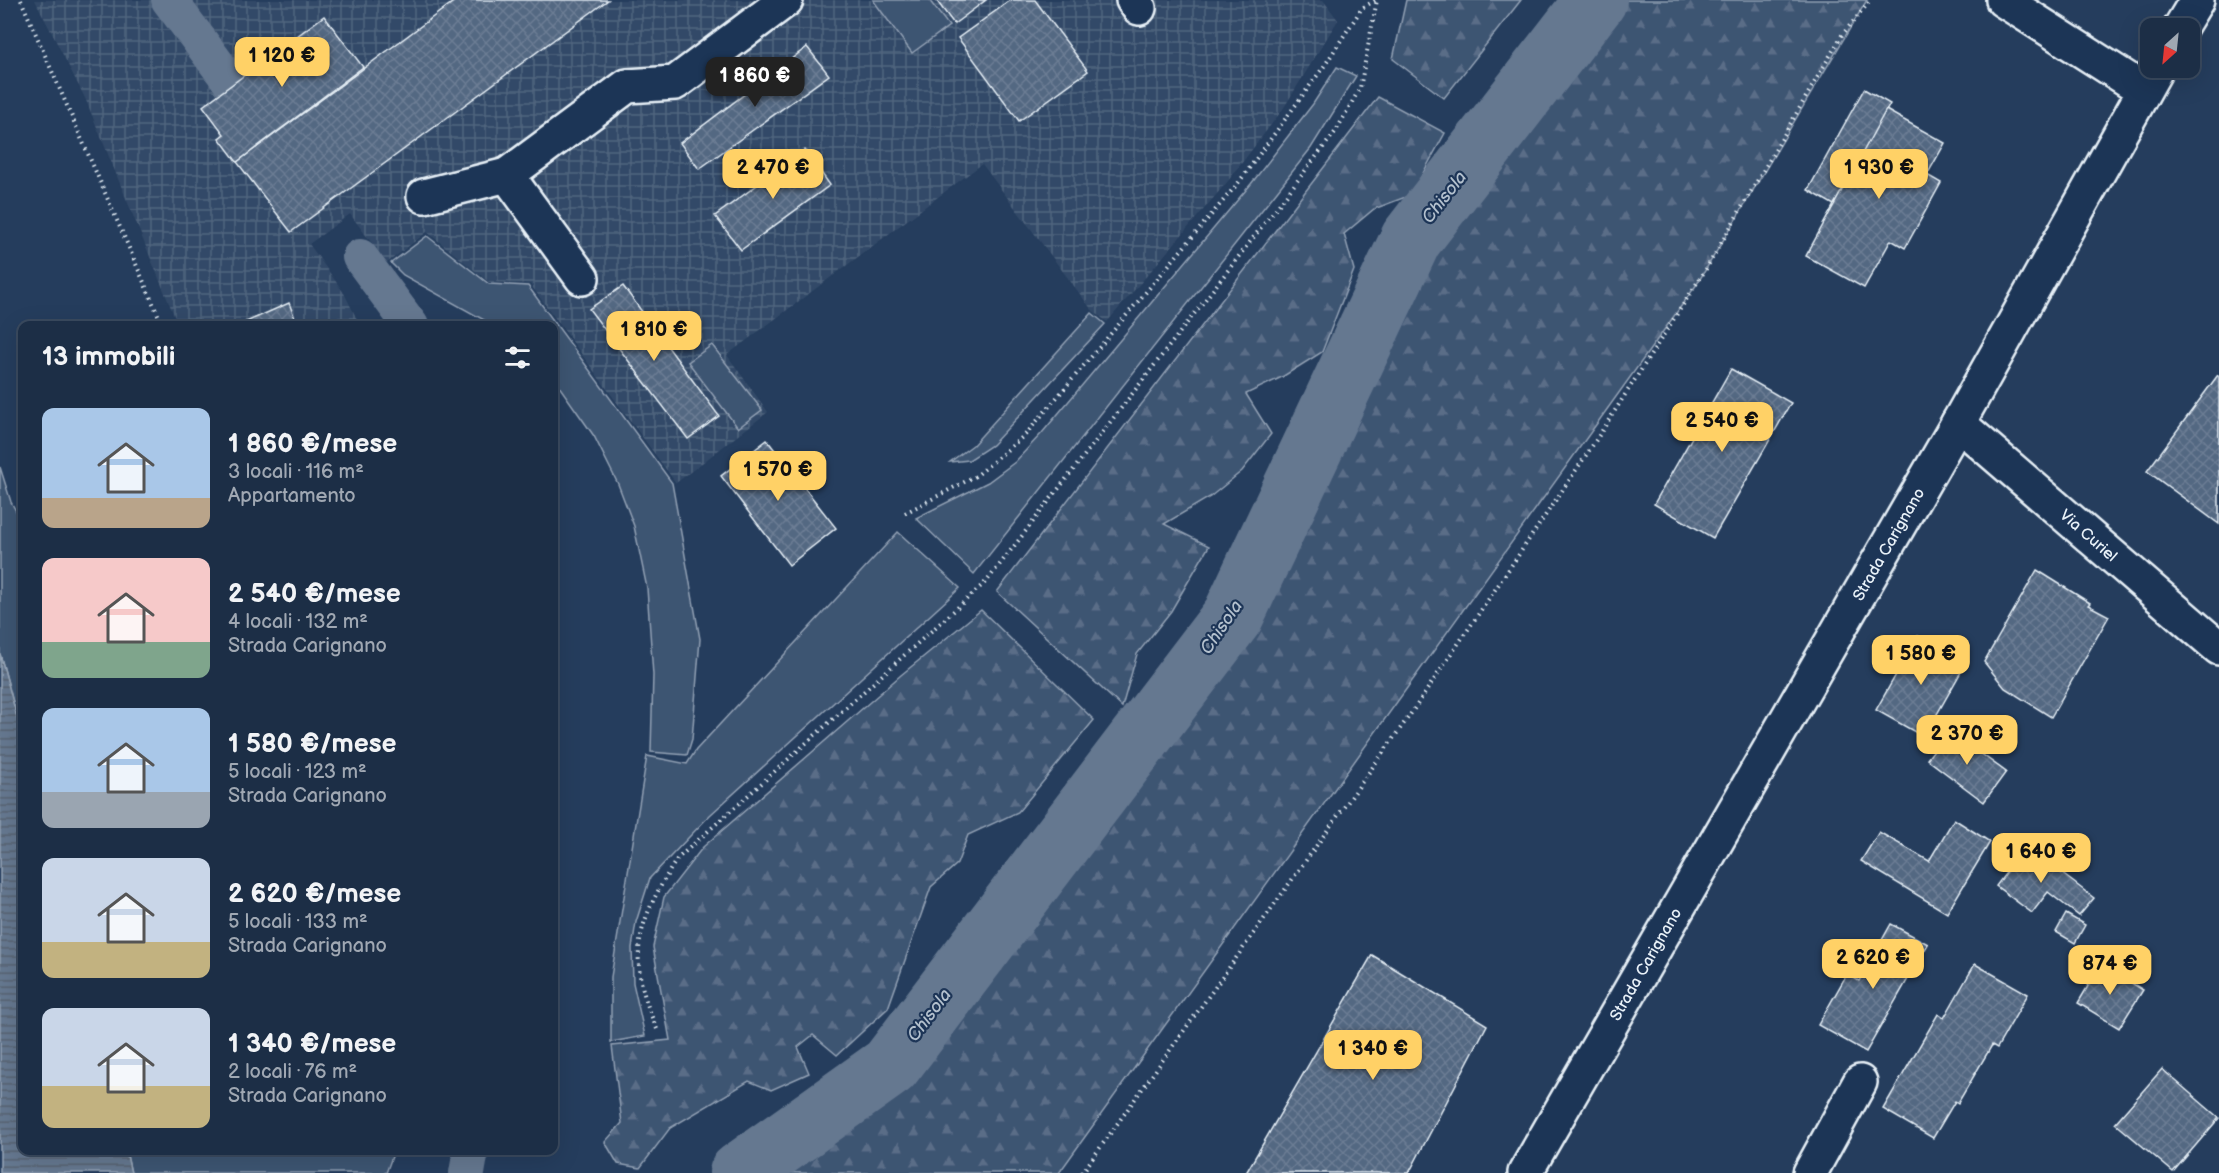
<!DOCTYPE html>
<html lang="it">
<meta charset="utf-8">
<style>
body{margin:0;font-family:"Balsamiq Sans",sans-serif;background:#293a51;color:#f1f3f6;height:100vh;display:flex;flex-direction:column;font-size:22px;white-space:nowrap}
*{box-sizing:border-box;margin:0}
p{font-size:20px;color:#a0a8b3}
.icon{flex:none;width:33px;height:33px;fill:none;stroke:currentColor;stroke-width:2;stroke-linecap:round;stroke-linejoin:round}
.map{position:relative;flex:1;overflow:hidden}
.side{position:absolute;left:18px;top:321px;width:540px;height:834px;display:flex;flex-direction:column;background:#1c2e46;border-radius:12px;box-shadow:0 6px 24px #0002,0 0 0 2px #3a4a5f}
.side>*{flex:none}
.needle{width:39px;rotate:207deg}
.buttons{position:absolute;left:2140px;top:18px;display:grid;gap:12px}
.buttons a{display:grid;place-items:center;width:60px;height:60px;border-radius:12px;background:#1c2e46;box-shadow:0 6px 24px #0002,0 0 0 2px #3a4a5f;font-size:30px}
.price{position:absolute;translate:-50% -51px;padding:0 14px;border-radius:12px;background:#ffd166;color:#111;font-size:20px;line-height:39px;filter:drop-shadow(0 2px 3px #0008)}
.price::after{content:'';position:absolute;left:50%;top:36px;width:18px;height:14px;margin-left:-9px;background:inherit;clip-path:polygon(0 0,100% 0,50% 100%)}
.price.on{background:#222;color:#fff}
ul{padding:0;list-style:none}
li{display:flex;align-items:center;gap:18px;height:150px;padding:0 24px}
li span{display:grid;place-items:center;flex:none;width:168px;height:120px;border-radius:12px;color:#555}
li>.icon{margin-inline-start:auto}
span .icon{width:72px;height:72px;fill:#fffc;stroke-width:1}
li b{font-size:26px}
h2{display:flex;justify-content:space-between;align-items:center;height:72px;padding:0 24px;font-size:26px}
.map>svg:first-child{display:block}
.industrial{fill:url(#industrial-grid)}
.green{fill:#3e5472;stroke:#93a2b5;stroke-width:1.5}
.forest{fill:url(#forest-firs);stroke:#93a2b5;stroke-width:1.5}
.water{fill:url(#water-rules);stroke:#99a8ba;stroke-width:1.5}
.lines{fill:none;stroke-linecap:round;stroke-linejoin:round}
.canal{stroke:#657890;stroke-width:36}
.river{stroke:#657890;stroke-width:62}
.building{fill:url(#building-cross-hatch);stroke:#e8f1f8;stroke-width:1.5}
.minor-casing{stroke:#e8f1f8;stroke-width:38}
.major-casing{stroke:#e8f1f8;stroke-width:38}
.path{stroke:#e8f1f8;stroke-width:4;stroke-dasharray:1.5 4.5;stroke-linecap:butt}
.minor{stroke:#1d3557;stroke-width:33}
.major{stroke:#1d3557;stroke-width:33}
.labels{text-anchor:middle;stroke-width:4.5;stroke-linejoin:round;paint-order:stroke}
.street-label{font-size:16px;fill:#e8f1f8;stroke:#1d3557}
.water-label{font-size:18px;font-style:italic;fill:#b4c1ce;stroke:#1d3557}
</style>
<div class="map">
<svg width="2219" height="1173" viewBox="0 0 2219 1173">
<defs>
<pattern id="industrial-grid" width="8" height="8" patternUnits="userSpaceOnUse" patternTransform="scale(1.5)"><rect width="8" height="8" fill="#334a68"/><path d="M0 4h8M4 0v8" fill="none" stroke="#51657e"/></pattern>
<pattern id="forest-firs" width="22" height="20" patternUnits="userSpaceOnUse" patternTransform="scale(1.5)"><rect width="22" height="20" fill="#3e5472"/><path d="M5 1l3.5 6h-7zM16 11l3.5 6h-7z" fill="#5a6d87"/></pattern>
<pattern id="water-rules" width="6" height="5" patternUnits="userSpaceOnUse" patternTransform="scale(1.5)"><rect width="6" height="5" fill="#657890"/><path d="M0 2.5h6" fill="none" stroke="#576270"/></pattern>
<pattern id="building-cross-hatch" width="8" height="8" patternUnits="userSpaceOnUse" patternTransform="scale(1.5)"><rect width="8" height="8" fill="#536782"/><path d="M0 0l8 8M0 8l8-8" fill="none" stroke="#6c7d94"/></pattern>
</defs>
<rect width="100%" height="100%" fill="#253d5d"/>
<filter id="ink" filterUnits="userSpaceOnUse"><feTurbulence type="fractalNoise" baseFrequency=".0167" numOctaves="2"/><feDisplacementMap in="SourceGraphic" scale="12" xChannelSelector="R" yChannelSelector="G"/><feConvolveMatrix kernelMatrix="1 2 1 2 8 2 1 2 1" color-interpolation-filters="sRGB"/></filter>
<g filter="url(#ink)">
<path class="industrial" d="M35,0H1323L1338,20L1283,109L1228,181L1107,322L1092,310L982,164L727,355L768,412L676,483L530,284L489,282L427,232L387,263L350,214L309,244L344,293L360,325H178L85,98Z"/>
<g class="green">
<path d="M873,0H929L949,26L912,53Z"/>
<path d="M1337,67L1356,76L1311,148L974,574L916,518L988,482L1015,462L1042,433L1251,184L1313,104Z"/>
<path d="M427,236L489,284L528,286L672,483L700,639L692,739L687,755L651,752L653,675L647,588L634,526L618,484L594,436L554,379V326L493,325L403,275L391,263Z"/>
<path d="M1092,313L1105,324L992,445L969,460L950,462L973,445Z"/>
<path d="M712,345L762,410L738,428L688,362Z"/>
<path d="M0,467L11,502L22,522V735L0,654Z"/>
<path d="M898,532L960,588L710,815L650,878L636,922L632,948L633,983L645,1036L611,1042V977L647,756L687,764L696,750Z"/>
<path d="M126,1151V1150L394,1151L386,1173H131Z"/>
</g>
<g class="forest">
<path d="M1406,0H1521L1444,98L1393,59Z"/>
<path d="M1596,0H1867L1697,284L1059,1173H779L890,1066L1233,616L1411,239Z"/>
<path d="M1378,97L1445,133L1411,195L1374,209L1344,234L1354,270L1322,352L1282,377L1246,394L1271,434L1242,471L1210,497L1164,524L1209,546L1171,611L1137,654L1122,707L997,592Z"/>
<path d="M981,610L1094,720L1018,812L968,835L957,864L931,887L888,1008L837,1055L813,1035L798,1047L809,1073L771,1090L749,1081L670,1128L640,1168L618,1164L605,1142L622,1123L612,1046L670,1040L653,947L664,897L703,847L901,675Z"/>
</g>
<path class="water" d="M0,654L22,736V1150L126,1151L131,1173H0Z"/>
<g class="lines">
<g class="canal">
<path d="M169,0L232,84"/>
<path d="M360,257L411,326"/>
<path d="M467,1173L471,1150"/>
</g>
<path class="river" d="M740,1173L890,1066L1233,616L1411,239L1596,0"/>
</g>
<g class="building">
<path d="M456,0H608L291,232L237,162Z"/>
<path d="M936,0H986L954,24Z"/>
<path d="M1011,0H1035L1088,71L1019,121L958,38Z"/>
<path d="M324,16L363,67L237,162L219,138L224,134L203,106Z"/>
<path d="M807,47L829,75L699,169L680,143Z"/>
<path d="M1864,89L1890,104L1834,205L1808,190Z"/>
<path d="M1886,110L1945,143L1927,175L1941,183L1905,248L1891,240L1864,288L1806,256Z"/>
<path d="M805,150L830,185L741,250L715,216Z"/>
<path d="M623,286L719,416L688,439L589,309Z"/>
<path d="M289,303L298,326H237Z"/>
<path d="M1731,369L1791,403L1713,538L1654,504Z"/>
<path d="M2218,375L2219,376V524L2147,471Z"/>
<path d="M767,440L836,528L789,565L721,476Z"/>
<path d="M2037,570L2090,603L2088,605L2109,616L2051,717L2005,688L1984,662Z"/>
<path d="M1918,636L1966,663L1924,737L1876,710Z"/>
<path d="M1949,730L2006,772L1984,802L1927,759Z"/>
<path d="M1954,819L1990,842L1947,913L1861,861L1879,832L1929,861Z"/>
<path d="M2026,846L2094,898L2079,916L2048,892L2032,913L1996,886Z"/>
<path d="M2066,914L2085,925L2075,943L2056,932Z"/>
<path d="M1891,924L1928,944L1866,1052L1818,1025L1847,974L1859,981Z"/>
<path d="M1372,955L1487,1025L1409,1173H1246Z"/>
<path d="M1975,964L2028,994L1997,1048L1992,1045L1958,1103L1955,1101L1933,1138L1883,1109L1938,1014L1944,1018Z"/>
<path d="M2101,964L2143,990L2119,1028L2078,1003Z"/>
<path d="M2162,1069L2219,1118L2173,1172L2115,1123Z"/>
</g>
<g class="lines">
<g class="minor-casing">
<g id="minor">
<path d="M1133,0L1139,8"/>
<path d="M2003,0L2144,90"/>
<path d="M424,196L507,175"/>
<path d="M582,278L507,175L627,86L675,83L786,0"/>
<path d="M1958,423L2219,648"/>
<path d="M1810,1173L1860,1082"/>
</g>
</g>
<g class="major-casing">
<g id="major">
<path d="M2180,28L2197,0"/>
<path d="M1525,1173L1958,423L2157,68"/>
</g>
</g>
<g class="path">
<path d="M21,0L163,326"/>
<path d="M905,513L976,476L1026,434L1239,182L1325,65L1362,8L1376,0"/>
<path d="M657,1029C625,958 637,922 677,859L987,581L1336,131L1360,88L1377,0"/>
<path d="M1082,1173L1410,715L1587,454L1706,269L1842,35L1871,0"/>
</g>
<use href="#minor" class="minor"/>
<use href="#major" class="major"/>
</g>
</g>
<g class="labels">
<g class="street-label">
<text transform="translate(2089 535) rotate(41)" y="6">Via Curiel</text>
<text transform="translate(1888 544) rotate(-60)" y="6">Strada Carignano</text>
<text transform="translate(1645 964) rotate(-60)" y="6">Strada Carignano</text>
</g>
<g class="water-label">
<text transform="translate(1444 197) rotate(-52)" y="6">Chisola</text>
<text transform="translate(1221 627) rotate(-56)" y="6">Chisola</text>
<text transform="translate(929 1015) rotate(-53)" y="6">Chisola</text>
</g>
</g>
</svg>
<div class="buttons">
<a><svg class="needle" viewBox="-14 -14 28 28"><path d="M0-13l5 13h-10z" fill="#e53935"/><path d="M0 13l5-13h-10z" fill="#a0a8b3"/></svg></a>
</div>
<b class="price" style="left:282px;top:88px">1 120 €</b>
<b class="price on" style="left:755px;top:108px">1 860 €</b>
<b class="price" style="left:773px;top:200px">2 470 €</b>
<b class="price" style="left:1879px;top:200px">1 930 €</b>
<b class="price" style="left:654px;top:362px">1 810 €</b>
<b class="price" style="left:1722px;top:453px">2 540 €</b>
<b class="price" style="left:778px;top:502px">1 570 €</b>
<b class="price" style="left:1921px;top:686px">1 580 €</b>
<b class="price" style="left:1967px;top:766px">2 370 €</b>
<b class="price" style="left:2041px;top:884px">1 640 €</b>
<b class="price" style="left:1873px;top:990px">2 620 €</b>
<b class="price" style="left:2110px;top:996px">874 €</b>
<b class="price" style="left:1373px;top:1081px">1 340 €</b>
<section class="side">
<h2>13 immobili<svg class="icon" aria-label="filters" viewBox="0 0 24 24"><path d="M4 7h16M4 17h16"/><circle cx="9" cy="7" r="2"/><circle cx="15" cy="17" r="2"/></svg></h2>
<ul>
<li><span style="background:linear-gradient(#a9c7e8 75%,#b9a48a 0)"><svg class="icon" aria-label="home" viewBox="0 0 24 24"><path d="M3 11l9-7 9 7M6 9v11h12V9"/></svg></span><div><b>1 860 €/mese</b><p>3 locali · 116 m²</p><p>Appartamento</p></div></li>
<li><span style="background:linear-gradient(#f6c9c9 70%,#7fa58c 0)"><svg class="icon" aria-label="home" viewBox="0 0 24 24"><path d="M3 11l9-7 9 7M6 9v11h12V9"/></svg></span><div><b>2 540 €/mese</b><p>4 locali · 132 m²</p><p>Strada Carignano</p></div></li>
<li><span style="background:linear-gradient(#a9c7e8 70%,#9aa5b1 0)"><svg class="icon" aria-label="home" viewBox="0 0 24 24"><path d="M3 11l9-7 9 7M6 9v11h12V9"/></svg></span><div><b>1 580 €/mese</b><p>5 locali · 123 m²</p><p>Strada Carignano</p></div></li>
<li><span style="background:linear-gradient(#c9d6e8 70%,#c2b280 0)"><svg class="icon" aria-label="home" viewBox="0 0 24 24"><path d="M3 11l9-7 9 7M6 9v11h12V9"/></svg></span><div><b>2 620 €/mese</b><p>5 locali · 133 m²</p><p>Strada Carignano</p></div></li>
<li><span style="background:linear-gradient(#c9d6e8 65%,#c2b280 0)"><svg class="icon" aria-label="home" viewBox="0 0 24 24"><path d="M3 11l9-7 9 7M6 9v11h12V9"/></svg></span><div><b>1 340 €/mese</b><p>2 locali · 76 m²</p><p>Strada Carignano</p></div></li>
</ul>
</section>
</div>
